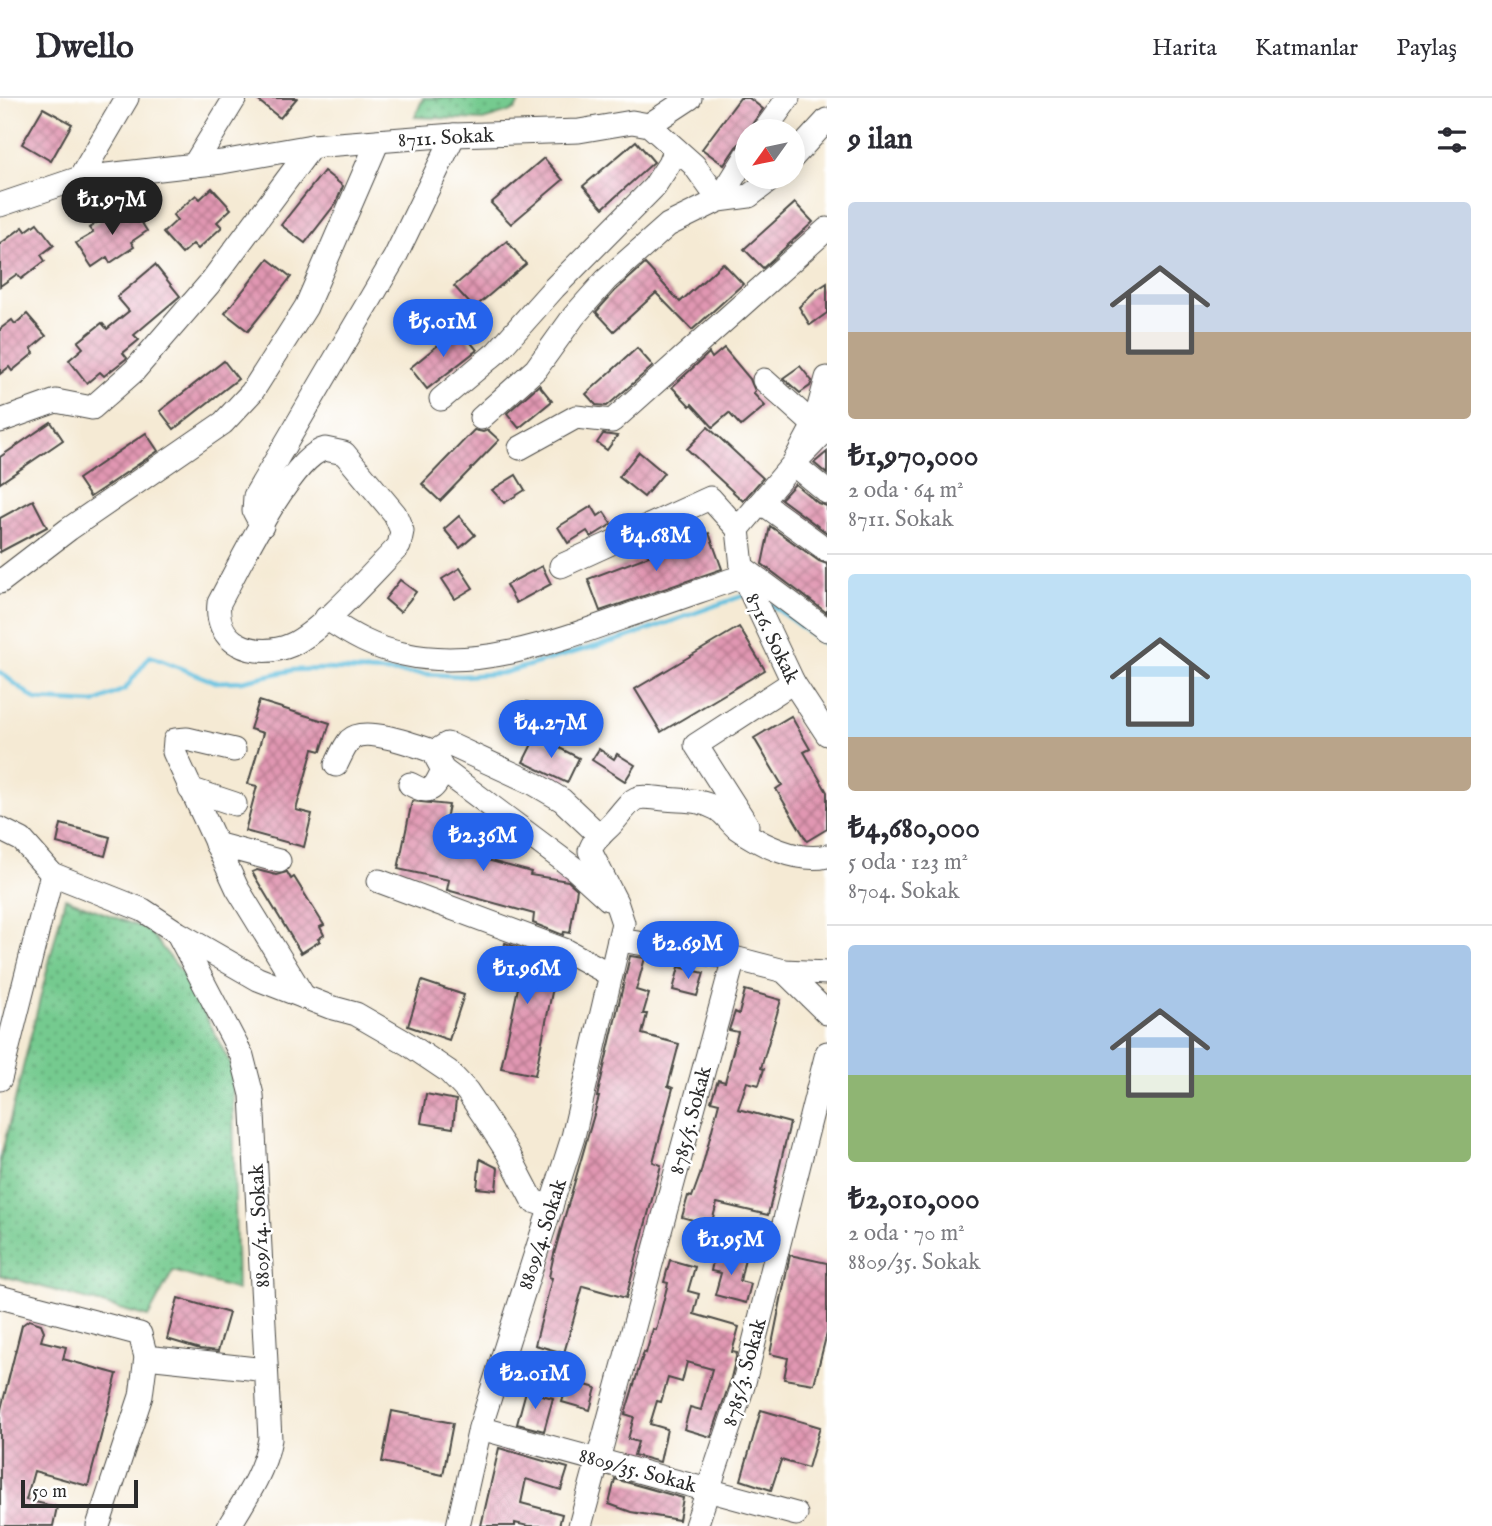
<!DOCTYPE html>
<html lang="tr">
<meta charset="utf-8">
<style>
body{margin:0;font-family:"IM FELL English",serif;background:#f7f7f7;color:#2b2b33;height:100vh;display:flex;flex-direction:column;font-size:26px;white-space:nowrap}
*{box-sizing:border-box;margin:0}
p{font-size:23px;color:#7c7c81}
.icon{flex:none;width:38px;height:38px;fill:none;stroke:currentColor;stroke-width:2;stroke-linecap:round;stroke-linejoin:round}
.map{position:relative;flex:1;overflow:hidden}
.side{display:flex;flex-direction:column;background:#fff;width:665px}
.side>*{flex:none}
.needle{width:46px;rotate:237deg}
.controls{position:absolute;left:735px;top:21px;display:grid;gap:14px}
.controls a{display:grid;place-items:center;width:70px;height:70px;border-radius:50%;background:#fff;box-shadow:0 4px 18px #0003;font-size:35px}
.scale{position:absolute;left:21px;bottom:18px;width:117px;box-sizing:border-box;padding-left:7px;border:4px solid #2b2b2b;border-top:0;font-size:19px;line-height:24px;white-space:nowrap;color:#2b2b2b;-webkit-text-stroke:5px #fff;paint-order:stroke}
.price{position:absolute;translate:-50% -60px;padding:0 16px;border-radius:24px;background:#2563eb;color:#fff;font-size:23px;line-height:46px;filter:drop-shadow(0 2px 4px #0008)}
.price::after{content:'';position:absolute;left:50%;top:42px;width:21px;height:16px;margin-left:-10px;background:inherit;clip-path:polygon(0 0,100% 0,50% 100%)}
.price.selected{background:#222;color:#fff}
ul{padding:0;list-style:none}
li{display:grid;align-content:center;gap:14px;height:371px;padding:0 21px}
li+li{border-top:2px solid #e1e1e2}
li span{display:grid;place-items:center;height:217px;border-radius:7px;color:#555}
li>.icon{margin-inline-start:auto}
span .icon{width:126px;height:126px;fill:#fffc;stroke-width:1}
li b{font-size:30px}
h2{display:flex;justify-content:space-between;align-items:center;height:84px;padding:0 21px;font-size:30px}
header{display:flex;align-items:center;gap:42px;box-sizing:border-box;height:98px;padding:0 35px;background:#fff;border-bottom:2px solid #e1e1e2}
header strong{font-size:33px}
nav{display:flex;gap:38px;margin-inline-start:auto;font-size:24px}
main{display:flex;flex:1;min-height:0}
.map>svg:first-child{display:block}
.grass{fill:url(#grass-dots);stroke:#507a5d;stroke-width:2}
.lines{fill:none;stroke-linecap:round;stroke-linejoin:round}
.stream{stroke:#61c0df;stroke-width:4.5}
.building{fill:url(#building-cross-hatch)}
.minor-casing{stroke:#494844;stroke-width:25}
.minor{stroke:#fff;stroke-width:23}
.labels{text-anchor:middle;stroke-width:5;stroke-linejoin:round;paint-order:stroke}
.street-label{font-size:21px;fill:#2b2b2b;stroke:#fff}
</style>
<header>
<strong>Dwello</strong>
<nav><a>Harita</a><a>Katmanlar</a><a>Paylaş</a></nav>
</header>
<main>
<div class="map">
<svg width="827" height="1428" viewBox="0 0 827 1428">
<defs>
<pattern id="grass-dots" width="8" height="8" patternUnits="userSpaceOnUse" patternTransform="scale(1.75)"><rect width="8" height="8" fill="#74ca8f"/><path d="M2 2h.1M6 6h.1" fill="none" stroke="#5fa475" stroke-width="1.8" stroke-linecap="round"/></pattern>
<pattern id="building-cross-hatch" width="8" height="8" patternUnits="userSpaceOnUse" patternTransform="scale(1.75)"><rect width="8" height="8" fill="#e197b2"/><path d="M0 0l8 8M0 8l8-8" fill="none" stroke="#b77b91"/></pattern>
</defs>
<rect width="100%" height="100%" fill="#fff"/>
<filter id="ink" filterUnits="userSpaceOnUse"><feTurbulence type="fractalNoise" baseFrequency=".0143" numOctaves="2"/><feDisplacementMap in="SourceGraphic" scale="14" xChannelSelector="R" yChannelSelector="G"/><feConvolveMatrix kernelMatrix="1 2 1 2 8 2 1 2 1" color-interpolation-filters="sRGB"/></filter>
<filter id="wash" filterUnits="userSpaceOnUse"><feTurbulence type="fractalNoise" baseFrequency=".00686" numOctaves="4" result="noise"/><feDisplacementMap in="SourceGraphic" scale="28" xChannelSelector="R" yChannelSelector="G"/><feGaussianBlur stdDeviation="1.57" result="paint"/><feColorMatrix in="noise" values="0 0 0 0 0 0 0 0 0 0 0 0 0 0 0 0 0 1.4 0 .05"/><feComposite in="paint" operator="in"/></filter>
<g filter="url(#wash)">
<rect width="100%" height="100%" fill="#f5ead4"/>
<g class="grass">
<path d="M423,0H521L515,12L483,22L415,19Z"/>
<path d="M65,800L148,832L185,878L232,969L237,1192L173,1173L148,1219L0,1177V1062Z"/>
</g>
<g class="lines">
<g class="stream">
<path d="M765,502L827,548"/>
<path d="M0,574L36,602L94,605L125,591L150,558L215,584L242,583L293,572L327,571L462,578L503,575L628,539L745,497"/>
</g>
</g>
<g id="blocks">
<g class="building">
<path d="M255,0H297L280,20Z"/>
<path d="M740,0H749L763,11L753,25L750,33H747V39L736,49L724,67L702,51Z"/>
<path d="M43,10L72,26L51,63L22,46Z"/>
<path d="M636,43L654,64L603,110L583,88Z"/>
<path d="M544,60L563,82L511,126L491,105Z"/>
<path d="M324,73L343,88L336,105L305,145L281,127Z"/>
<path d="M212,90L231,111L217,124L222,129L198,151L193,146L182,156L163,135L177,122L173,117L196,97L200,101Z"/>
<path d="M795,105L813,124L763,170L744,151Z"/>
<path d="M132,109L147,133L131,144L134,149L110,165L107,159L92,169L76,145L93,135L89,130L114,113L118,118Z"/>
<path d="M37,125L54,147L41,157L45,163L21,181L17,176L0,188V146L23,129L26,133Z"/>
<path d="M507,143L526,166L474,210L454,188Z"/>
<path d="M268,161L291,179L248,233L225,215Z"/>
<path d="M723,165L743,186L692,232L656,195L614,233L596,214L615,193L645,166L680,204Z"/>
<path d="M155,167L180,198L134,237L139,242L123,255L127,260L104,278L100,274L87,285L69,262L83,250L78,244L102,225L107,231L129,213L117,199Z"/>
<path d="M827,185V215L810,227L799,209L815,193Z"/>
<path d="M27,216L46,238L31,251L34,255L12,273L9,269L0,276V231L12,222L15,226Z"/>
<path d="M459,230L477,252L427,291L410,270Z"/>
<path d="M637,250L653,268L607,308L596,307L586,296Z"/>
<path d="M724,250L750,281L755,293L753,295L765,308L741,328L729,315L713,329L692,306L690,308L672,289L709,255L712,260Z"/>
<path d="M224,263L238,281L174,331L160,313Z"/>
<path d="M800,268L812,283L810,288L800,295L783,280Z"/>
<path d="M539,287L552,303L519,330L507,315Z"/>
<path d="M51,324L63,342L0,385V359Z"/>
<path d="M708,329L763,380L743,403L687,351Z"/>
<path d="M474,332L483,334L488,332L499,342L440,403L422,386Z"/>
<path d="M146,335L158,353L90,399L78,381Z"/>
<path d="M603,336L617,338L607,352L597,345Z"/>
<path d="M639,354L664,375L644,399L619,379Z"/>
<path d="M827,354V376L814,365Z"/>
<path d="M516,377L525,392L504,405L492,392Z"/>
<path d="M795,386L818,405L827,408V435L781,401Z"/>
<path d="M33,402L47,429L0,454V420Z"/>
<path d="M592,408L598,418L604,414L612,426L591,439L587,433L568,445L558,429Z"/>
<path d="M459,418L475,437L460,450L444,431Z"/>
<path d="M770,428L819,463L827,466V515L762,466Z"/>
<path d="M709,435L722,471L600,513L588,481Z"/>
<path d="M542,468L551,486L516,505L506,487Z"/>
<path d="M460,470L473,490L455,501L442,481Z"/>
<path d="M400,482L416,494L400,514L385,501Z"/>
<path d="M739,529L765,572L661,634L635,591Z"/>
<path d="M259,603L330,625L321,653L313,651L296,712L312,716L304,749L245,733L257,688L248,686L263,635L250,631Z"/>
<path d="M527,604L553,614L546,633L520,623Z"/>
<path d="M791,618L810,651L804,654L827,694V731L807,743L776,691L782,687L754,640Z"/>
<path d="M536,638L579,660L567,685L523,664Z"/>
<path d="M599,651L614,661L617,656L635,667L625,683L592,662Z"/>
<path d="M412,703L449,707L440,749L531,774L530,777L568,783L577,791L570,835L564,834L563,837L533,825L534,816L447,792L449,782L398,771Z"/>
<path d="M61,726L110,739L105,758L57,745Z"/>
<path d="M257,772L276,777L287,774L291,781L294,779L324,827L320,829L324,837L318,841L320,843L301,855L252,774Z"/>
<path d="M505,845L558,865L535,977L501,970L519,885L498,881Z"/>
<path d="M630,858L645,860L636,892L649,896L643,916H647L642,936L679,946L668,988L673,990L653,1064L661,1067L626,1200L583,1188L564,1255L535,1247L552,1180L549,1179L554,1156L599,999H597Z"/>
<path d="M679,869L704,875L697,898L673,892Z"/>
<path d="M422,883L464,897L449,942L408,928Z"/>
<path d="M745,892L781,902L761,970L764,971L759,987L747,984L738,1011L790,1025L768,1117L717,1105L711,1127L682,1119L688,1098L692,1099L700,1077L719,1005L711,1003L718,982L725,984L738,934L729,932L735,914L739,916Z"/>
<path d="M426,996L456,1002L453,1030L421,1025Z"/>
<path d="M480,1061L498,1070L496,1092L477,1090Z"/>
<path d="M715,1153L745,1160L740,1183L751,1186L746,1205L715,1197L721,1175L711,1173Z"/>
<path d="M790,1157L827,1165V1235L814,1286L784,1281L788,1260L770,1256Z"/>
<path d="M670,1162L695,1169L688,1193L699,1196L694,1216L739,1229L732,1254L737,1255L730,1284L711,1339L684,1331L690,1309L701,1312L712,1271L687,1264L682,1284L668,1280L661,1304L657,1303L650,1326L667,1331L660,1364L634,1357L638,1344L628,1341L634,1319L625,1316L644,1254L646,1255L653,1231L656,1232L668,1185L664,1184Z"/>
<path d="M178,1200L229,1215L218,1253L200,1251L167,1241Z"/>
<path d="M29,1222L41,1226L44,1233L41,1243L66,1249L63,1261L117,1276L88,1388L34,1373L26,1402L57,1409L53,1428H0V1315L22,1227Z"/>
<path d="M568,1282L596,1290L590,1312L562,1304Z"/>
<path d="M526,1293L553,1300L544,1333L517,1326Z"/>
<path d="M761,1312L820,1329L808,1370L781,1362L771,1392L741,1382Z"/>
<path d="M392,1313L453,1325L443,1377L382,1364Z"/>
<path d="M499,1350L568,1370L561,1392L526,1381L521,1405L562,1416L559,1428H528L515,1425V1428H481Z"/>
<path d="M615,1381L683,1400L679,1422L631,1414L609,1406Z"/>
</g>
</g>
</g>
<g filter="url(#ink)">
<use href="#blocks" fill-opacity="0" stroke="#494844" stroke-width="2"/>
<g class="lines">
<g class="minor-casing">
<g id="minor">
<path d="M649,27L690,0"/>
<path d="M764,33L788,0"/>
<path d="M793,59L827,22"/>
<path d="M194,67L235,0"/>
<path d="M80,80L222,64L312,48L454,37L579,33L632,24L649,27L694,67L719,102L749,98L774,79"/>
<path d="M0,107L80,80L127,0"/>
<path d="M827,280L814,327L793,366L827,394"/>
<path d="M764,282L814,327"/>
<path d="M441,301L497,254L554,190L654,89L669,66L675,51"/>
<path d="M481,320L536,271L574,218L606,182L668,127L719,102L747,57"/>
<path d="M0,323L56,303L92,310L134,273L210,185L312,48"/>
<path d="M827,331L793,366L738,431L743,478L793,584L827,636"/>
<path d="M520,350L576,319L612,323L827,131"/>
<path d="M325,351L344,355L395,416L402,433L399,448C373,474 322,533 291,547C275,554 254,555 238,546C223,538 217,522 219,505C237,472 291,358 325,351Z"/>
<path d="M761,404L827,452"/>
<path d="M262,428L254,413L255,398L395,159L454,37"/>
<path d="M561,468L710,400L738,431"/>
<path d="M742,469L827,532"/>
<path d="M0,484L69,431L223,325L252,294L306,209L378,43"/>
<path d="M326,520C351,537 374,550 403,556C478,573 557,543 627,518C666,505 705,491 743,478"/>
<path d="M234,652L187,641L175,642L174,654L237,790L304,899"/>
<path d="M336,667C340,659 344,649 350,642C365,627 420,649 438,655"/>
<path d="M410,686C431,698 434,691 443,672"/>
<path d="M190,691L235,706"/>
<path d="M747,727L696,647L793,584"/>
<path d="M0,731L22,742L52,776L143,812L178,835L258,881L330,909L356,916L408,946L448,973L467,993L484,1018L508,1055L533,1103L551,1109"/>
<path d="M600,738L562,702L533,685L453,648L447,646L439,651L437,661L443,672L575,771L608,801"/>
<path d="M216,746L279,763"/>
<path d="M379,783L567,853L611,877"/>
<path d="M178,836L242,958L252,997L270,1341C264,1374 246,1400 229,1428"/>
<path d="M619,842L734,860L784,873L827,915"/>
<path d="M784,873L827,875"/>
<path d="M0,981L52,776"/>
<path d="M0,1199L140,1236L146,1259L141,1298L98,1428"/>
<path d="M146,1259L266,1272"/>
<path d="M480,1330L796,1416"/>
<path d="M458,1428L480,1330L573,1039L623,825L616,804L590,753C594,739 607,733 616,721C637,696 633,698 665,701C684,703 701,701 717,711C725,716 730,724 737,730C761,747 798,765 827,758"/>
<path d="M580,1428L734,860"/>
<path d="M696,1428L743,1288L827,955"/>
</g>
</g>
<use href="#minor" class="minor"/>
</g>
</g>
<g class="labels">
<g class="street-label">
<text transform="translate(446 39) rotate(-3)" y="7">8711. Sokak</text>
<text transform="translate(773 540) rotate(64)" y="7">8716. Sokak</text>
<text transform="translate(690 1022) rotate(-75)" y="7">8785/5. Sokak</text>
<text transform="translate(259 1128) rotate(-93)" y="7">8809/14. Sokak</text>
<text transform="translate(542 1136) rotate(-72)" y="7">8809/4. Sokak</text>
<text transform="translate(744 1274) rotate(-74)" y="7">8785/3. Sokak</text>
<text transform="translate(638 1372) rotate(15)" y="7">8809/35. Sokak</text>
</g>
</g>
</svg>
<div class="controls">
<a><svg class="needle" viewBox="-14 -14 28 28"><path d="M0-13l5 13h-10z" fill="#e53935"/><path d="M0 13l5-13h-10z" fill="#7c7c81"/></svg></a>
</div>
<div class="scale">50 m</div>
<b class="price selected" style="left:112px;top:139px">₺1.97M</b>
<b class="price" style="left:443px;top:261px">₺5.01M</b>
<b class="price" style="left:656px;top:475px">₺4.68M</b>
<b class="price" style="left:551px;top:662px">₺4.27M</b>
<b class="price" style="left:483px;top:775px">₺2.36M</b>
<b class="price" style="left:688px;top:883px">₺2.69M</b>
<b class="price" style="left:527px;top:908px">₺1.96M</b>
<b class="price" style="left:731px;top:1179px">₺1.95M</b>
<b class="price" style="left:535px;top:1313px">₺2.01M</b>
</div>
<section class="side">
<h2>9 ilan<svg class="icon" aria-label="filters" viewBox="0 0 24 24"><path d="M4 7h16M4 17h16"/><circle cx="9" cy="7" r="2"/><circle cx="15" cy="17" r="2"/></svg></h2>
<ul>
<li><span style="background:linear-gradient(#c9d6e8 60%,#b9a48a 0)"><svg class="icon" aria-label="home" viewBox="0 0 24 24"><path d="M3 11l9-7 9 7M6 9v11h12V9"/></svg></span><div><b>₺1,970,000</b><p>2 oda · 64 m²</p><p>8711. Sokak</p></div></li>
<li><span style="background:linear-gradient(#bfe0f5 75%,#b9a48a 0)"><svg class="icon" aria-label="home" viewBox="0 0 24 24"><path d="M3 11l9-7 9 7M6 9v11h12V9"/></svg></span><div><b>₺4,680,000</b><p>5 oda · 123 m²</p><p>8704. Sokak</p></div></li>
<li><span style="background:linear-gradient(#a9c7e8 60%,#8fb573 0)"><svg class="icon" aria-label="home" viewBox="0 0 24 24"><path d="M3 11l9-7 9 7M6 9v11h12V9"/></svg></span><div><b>₺2,010,000</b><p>2 oda · 70 m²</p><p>8809/35. Sokak</p></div></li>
</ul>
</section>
</main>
